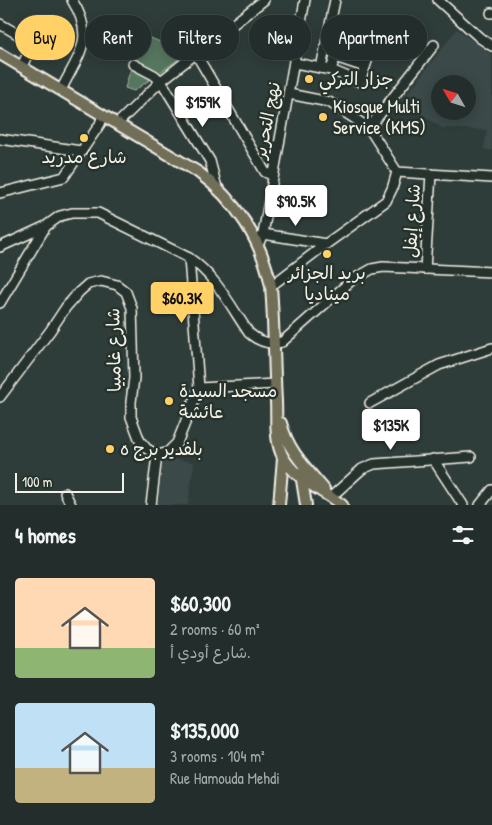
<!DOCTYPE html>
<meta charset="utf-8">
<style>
body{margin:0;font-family:"Patrick Hand","Playpen Sans Arabic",sans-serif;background:#2b3634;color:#f1f3f6;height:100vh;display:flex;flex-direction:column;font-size:19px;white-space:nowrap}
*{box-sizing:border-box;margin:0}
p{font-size:16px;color:#a3a8a9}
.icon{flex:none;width:28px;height:28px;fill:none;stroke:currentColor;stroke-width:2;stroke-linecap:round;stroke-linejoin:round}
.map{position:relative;height:505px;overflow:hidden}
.panel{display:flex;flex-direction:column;background:#232e2c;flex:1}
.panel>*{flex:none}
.guide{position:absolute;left:15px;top:15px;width:462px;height:45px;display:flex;gap:10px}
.needle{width:32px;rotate:309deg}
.controls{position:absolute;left:431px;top:75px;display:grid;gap:10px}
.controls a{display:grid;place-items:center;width:45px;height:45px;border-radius:50%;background:#232e2c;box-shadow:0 2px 12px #0003,0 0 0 1px #404a48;font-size:25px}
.scale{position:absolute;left:15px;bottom:12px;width:109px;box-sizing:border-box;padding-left:5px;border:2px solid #f4f1e8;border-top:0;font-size:14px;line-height:18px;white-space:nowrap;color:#f4f1e8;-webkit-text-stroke:4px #26332d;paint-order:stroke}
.price{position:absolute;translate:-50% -42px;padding:0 11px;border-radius:5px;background:#fff;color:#222;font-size:16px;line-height:32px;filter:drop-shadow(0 1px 2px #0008)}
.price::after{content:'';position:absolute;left:50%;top:30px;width:15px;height:11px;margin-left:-8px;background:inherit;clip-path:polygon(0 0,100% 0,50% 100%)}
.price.current{background:#ffd166;color:#111}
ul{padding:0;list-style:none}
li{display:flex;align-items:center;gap:15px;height:125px;padding:0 15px}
li span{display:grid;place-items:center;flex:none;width:140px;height:100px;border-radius:5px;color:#555}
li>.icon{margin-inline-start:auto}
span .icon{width:60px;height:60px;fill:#fffc;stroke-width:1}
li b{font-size:21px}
h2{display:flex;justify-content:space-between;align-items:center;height:60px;padding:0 15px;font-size:21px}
.tag{padding:0 18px;border-radius:22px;background:#232e2c;box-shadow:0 2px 12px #0003,0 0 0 1px #404a48;font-size:18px;line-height:45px}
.tag.current{background:#ffd166;color:#111}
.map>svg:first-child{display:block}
.built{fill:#3a494a;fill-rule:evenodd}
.green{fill:#56765e;stroke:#a5b4a3}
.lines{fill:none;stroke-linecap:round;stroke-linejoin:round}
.minor-casing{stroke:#f4f1e8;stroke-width:12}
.major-casing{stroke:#f4f1e8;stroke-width:14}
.minor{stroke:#26332d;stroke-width:9}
.major{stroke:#716e59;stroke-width:10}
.poi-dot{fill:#ffd166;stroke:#26332d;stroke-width:2}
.labels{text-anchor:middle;stroke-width:5;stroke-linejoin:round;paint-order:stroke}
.poi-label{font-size:18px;fill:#f4f1e8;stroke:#26332d;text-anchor:start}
.street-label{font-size:18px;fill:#f4f1e8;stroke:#26332d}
</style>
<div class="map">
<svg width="492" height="505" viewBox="0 0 492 505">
<rect width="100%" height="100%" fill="#2f3d3a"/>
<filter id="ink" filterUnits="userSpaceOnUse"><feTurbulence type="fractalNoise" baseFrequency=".02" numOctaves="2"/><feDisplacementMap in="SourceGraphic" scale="10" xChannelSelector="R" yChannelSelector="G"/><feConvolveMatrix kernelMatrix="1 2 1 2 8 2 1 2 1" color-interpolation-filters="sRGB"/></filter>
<g filter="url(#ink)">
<g class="built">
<path d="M457,29L492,55V151L484,149L487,130L442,128L402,101ZM440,84H468V111H440Z"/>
<path d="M163,458L194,462L188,505H158Z"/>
</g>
<path class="green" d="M141,34L187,53L134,91L125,88Z"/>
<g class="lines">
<g class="minor-casing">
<g id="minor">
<path d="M438,0L480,38L492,46"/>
<path d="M491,13H492"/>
<path d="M0,24L33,43L22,66"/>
<path d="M196,54L265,172L273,176"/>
<path d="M295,63L331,70L360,82L365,67"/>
<path d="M133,64L154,75L161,81L210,161L217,188"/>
<path d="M321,68L335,0"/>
<path d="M331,70L339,44L370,53L365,67L335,57"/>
<path d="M61,90C79,54 96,38 72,0"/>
<path d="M118,123L161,81L264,0"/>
<path d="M369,128L434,45"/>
<path d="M0,139L81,151"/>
<path d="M397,172L492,178"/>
<path d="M0,193L64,177L100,124L103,115"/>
<path d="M263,234L326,244"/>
<path d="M258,245L263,234L305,0"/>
<path d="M0,247L46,226L60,216L72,213H98L189,258C216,276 231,307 249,333C259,342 269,345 282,342L352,280L372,269L383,267L492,272"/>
<path d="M189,258L199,388"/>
<path d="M425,269L431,174"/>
<path d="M271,286L326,244L386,201L392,189L397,172L369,128L329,102L289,94"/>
<path d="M0,303L46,226"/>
<path d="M0,397L50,331L66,307L79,292L88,284L101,281L117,285L126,292L132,308L134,378L131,402V417L140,441L147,449L157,455L167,453L177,443L199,388L275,384"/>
<path d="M370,403L439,365L492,348"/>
<path d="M433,459L463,505"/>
<path d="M65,493L71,505"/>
<path d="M331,497L362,469L374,464L471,457"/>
<path d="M151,505L157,455"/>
<path d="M480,505L492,490"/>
</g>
</g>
<g class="major-casing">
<g id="major">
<path d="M0,54L198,172C236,200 262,241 271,286C274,324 274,363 276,401C277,419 274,440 283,457C296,480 322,490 342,505"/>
<path d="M281,423C288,451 306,468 324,489"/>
<path d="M301,474L306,505"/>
<path d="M279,505L283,458"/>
</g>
</g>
<use href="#minor" class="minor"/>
<use href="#major" class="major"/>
</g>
</g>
<g class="poi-dot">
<circle cx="309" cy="79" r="5"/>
<circle cx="323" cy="117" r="5"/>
<circle cx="84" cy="138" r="5"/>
<circle cx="327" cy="254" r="5"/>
<circle cx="169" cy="401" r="5"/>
<circle cx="110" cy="449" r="5"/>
</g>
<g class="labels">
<g class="poi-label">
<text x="319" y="85">جزار التركي</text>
<text x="333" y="113">Kiosque Multi<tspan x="333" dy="21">Service (KMS)</tspan></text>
<text x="84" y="163" text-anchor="middle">شارع مدريد</text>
<text x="327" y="279" text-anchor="middle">بريد الجزائر<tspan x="327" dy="21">ميناديا</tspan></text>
<text x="179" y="397">مسجد السيدة<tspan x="179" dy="21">عائشة</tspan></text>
<text x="120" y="455">بلفدير برج ه</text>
</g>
<g class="street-label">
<text transform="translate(267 120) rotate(-79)" y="6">نهج التحرير</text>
<text transform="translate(412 221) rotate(-87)" y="6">شارع إيفل</text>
<text transform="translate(114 350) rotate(-91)" y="6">شارع غامبيا</text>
</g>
</g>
</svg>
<div class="controls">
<a><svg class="needle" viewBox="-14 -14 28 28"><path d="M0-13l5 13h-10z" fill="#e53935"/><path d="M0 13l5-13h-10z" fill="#a3a8a9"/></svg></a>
</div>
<div class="scale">100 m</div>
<b class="price" style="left:203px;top:128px">$159K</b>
<b class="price" style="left:296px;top:227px">$90.5K</b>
<b class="price current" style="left:182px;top:324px">$60.3K</b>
<b class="price" style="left:391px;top:451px">$135K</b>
<div class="guide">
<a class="tag current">Buy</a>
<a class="tag">Rent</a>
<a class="tag">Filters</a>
<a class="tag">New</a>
<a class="tag">Apartment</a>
</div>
</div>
<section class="panel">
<h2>4 homes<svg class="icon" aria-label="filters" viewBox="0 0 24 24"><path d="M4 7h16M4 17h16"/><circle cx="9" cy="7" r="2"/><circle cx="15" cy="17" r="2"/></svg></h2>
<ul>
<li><span style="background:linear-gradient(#ffd9b3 70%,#8fb573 0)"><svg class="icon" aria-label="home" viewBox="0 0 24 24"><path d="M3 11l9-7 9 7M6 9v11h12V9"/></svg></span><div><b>$60,300</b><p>2 rooms · 60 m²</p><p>شارع أودي أ.</p></div></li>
<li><span style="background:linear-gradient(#bfe0f5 65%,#c2b280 0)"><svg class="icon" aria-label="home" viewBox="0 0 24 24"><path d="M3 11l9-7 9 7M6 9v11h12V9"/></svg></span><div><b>$135,000</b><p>3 rooms · 104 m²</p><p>Rue Hamouda Mehdi</p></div></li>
</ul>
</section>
